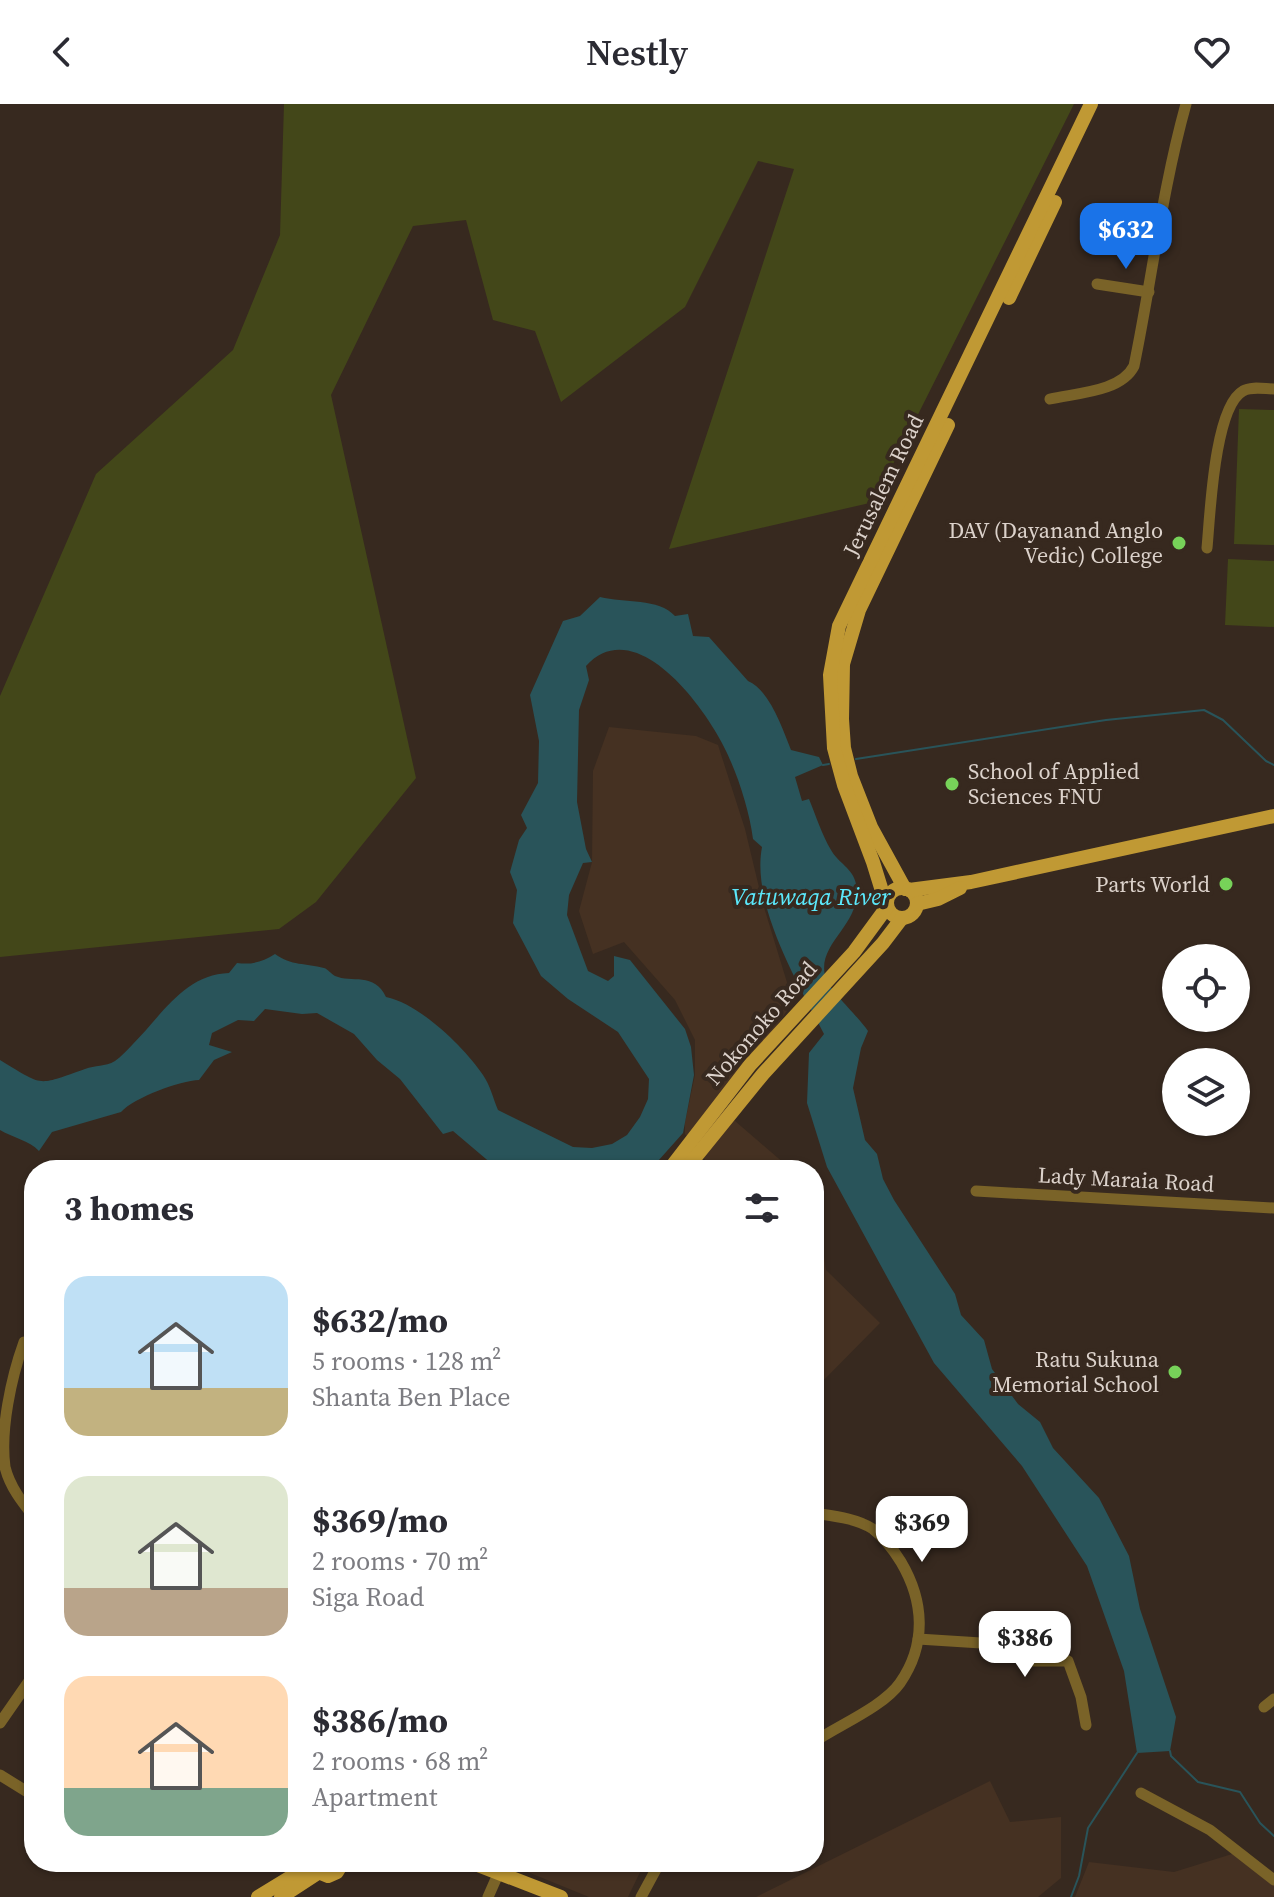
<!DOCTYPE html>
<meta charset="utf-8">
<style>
body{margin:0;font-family:"Source Serif 4",serif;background:#f2f2f3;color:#2b2b33;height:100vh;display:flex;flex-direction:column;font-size:30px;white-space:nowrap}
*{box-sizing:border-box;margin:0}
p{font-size:26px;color:#7c7c81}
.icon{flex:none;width:44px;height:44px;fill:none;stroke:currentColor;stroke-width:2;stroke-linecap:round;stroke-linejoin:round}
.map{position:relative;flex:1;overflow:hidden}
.details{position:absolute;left:24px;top:1056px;width:800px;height:712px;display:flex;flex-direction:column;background:#fff;border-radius:32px;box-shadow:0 2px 6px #0004}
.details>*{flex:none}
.tools{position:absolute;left:1162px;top:840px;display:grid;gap:16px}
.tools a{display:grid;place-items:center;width:88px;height:88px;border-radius:50%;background:#fff;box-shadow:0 2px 6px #0004;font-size:40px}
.price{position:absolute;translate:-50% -68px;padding:0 18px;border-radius:16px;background:#fff;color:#222;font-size:26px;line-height:52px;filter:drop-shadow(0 2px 4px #0008)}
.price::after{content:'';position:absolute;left:50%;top:48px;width:24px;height:18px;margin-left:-12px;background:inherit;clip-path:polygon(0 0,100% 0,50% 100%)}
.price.selected{background:#1a73e8;color:#fff}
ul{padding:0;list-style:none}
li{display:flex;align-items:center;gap:24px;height:200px;padding:0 40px}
li span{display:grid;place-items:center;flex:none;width:224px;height:160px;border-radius:24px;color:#555}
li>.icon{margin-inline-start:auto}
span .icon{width:96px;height:96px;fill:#fffc;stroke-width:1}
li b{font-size:34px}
h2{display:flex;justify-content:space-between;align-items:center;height:96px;padding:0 40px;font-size:34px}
header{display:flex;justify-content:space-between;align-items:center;height:104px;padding:0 40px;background:#fff;font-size:36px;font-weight:600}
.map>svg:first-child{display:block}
.built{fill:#453122}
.green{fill:#434719}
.water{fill:#29545a}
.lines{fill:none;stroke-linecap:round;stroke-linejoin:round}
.stream{stroke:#29545a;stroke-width:2}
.minor{stroke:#7a6328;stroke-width:11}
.major{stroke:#c09934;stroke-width:14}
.poi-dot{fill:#77d259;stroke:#37291f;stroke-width:3}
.labels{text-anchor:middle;stroke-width:8;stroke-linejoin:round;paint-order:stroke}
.street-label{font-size:22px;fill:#dcd2cb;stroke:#37291f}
.poi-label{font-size:22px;fill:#dcd2cb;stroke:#37291f;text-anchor:end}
.water-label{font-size:24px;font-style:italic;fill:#5be8fb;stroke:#37291f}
</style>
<header><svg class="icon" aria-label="back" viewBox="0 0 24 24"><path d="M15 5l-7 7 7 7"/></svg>Nestly<svg class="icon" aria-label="heart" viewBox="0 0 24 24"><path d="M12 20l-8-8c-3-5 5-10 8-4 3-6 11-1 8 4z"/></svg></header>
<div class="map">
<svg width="1274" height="1793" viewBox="0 0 1274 1793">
<rect width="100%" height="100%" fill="#37291f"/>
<g class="built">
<path d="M609,623L696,632L718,641L745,725L763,800L793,898L720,1004L792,1066H700L706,1057L685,1030V1018L695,971V936L675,896L624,838L593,850L579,807L592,758L593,667Z"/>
<path d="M814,1082L826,1166L880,1219L814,1286Z"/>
<path d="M990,1677L1010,1718L1061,1713V1774L1038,1793H756Z"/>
<path d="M1245,1746L1274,1773V1793H1075L1089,1758L1174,1768Z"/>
<path d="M503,1758H645L628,1793H589Z"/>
</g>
<g class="green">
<path d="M284,0H1074L874,398L669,445L794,65L758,57L685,203L561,298L535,227L493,216L466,116L413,122L331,291L416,674L316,798L279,825L0,853V592L96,370L233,246L280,131Z"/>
<path d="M1239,305L1274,306V441L1234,440Z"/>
<path d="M1228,455L1274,457V523L1225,521Z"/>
</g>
<path class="water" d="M600,493C624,499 659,494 675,512L688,510L693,532L709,533L748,577C769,585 783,626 791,646L819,653L823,661L795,673L802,697L809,695C816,712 822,731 831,746C838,759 853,764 856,780C864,821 814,839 826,875C831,888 858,912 868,927L861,944L853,984L865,1036L877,1050L883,1075L894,1096L955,1190L961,1211L984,1236L992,1265L1018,1300L1040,1318L1053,1344L1099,1394L1129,1452L1140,1505L1176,1613L1170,1647L1137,1649L1124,1567L1087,1462L1022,1362L934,1259L827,1063L807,999L809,949L824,930C798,879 751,801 762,743L753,735C750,711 741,681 731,658C714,614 638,505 586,562L589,576L579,606L577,698L586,745L592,758L583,759L569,791L567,811L588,867L608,877L614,872V852L630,856L685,925L691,943L694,971L683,1029L650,1066H499L453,1027L443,1030L400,975L377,956L354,930L317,909L302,910L265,905L254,917L238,916L212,929L209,941L232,948L214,956L199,976C180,977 135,993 121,1008L52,1028L39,1047C29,1036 13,1034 0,1026V956C45,983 36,982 85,965C95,961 105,963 115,957C121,953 127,946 133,940C161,912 185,870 229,869L237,859C252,861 262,858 275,850C291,862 306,859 324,864C328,865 331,870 335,872C351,879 375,868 386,893C420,900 464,943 483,971C490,981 493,994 498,1006L573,1043L592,1044L612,1040L627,1031L640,1013L648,995L649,975L618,928L568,895L541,872L513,819L517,786L510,768L519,736L527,724L521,711L538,679L539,637L530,591L563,517L580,512Z"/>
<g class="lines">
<g class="stream">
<path d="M856,655L1106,616L1204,606L1223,616L1266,657L1274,661"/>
<path d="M823,661L829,660"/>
<path d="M1170,1647L1171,1652L1198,1678L1240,1688L1260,1719L1274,1732"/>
<path d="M1071,1793L1079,1772L1088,1724L1137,1649"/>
</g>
<g class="minor">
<path d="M1097,180L1149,188"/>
<path d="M1050,295C1076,289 1121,288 1134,262C1152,175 1162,86 1186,0"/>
<path d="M1207,444C1210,413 1214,303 1243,287C1251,282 1265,285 1274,285"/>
<path d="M976,1087L1274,1104"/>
<path d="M24,1238C11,1274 0,1326 5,1363C10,1383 22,1398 34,1413"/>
<path d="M814,1409C833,1412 856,1414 873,1425C885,1434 893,1445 901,1458C924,1497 927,1540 900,1579C883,1603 839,1621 814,1638"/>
<path d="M918,1535L997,1540L1023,1557H1068L1081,1593L1086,1621"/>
<path d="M1264,1603L1274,1595"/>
<path d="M0,1619L34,1570"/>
<path d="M0,1671L34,1692"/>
<path d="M1141,1689L1210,1726L1274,1776"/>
<path d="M488,1793L499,1768"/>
<path d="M641,1793L660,1758"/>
</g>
<g class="major">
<path d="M1009,194L1055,98"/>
<circle cx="902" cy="799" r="15"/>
<path d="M905,785L871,723L851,672L844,644L842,615L843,560L859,506L948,321"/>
<path d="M909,786L971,778L1274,712"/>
<path d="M886,800L873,758L844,681L834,644L830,571L839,522L1091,0"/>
<path d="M917,800L938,795L960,784"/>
<path d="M669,1066L750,961L854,848L887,803"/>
<path d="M685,1066L763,970L883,839L902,814"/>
<path d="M312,1758L316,1767L328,1772L337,1768L343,1758"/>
<path d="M470,1758L561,1793"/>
<path d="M258,1793L312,1760"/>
<path d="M281,1793L318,1769"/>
</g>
</g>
<g class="poi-dot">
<circle cx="1179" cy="439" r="8"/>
<circle cx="952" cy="680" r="8"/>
<circle cx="1226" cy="780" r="8"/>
<circle cx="1175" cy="1268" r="8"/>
</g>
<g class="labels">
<g class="street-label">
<text transform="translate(883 381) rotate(-64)" y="8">Jerusalem Road</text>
<text transform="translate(761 919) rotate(-49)" y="8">Nokonoko Road</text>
<text transform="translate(1126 1075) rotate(3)" y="8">Lady Maraia Road</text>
</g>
<g class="poi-label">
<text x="1163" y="434">DAV (Dayanand Anglo<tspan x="1163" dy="25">Vedic) College</tspan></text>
<text x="968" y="675" text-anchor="start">School of Applied<tspan x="968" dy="25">Sciences FNU</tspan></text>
<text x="1210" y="788">Parts World</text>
<text x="1159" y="1263">Ratu Sukuna<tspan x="1159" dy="25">Memorial School</tspan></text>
</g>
<g class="water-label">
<text x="811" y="801">Vatuwaqa River</text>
</g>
</g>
</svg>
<div class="tools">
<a><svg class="icon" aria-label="locate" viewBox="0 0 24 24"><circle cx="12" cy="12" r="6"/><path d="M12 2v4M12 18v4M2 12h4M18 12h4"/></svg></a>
<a><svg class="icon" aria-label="layers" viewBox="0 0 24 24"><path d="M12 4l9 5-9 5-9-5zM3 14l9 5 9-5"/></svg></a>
</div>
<b class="price selected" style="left:1126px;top:167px">$632</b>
<b class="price" style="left:922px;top:1460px">$369</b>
<b class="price" style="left:1025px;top:1575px">$386</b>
<section class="details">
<h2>3 homes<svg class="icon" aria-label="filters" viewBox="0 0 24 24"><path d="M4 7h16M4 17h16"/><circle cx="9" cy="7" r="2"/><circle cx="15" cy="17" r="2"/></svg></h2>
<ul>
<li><span style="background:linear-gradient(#bfe0f5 70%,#c2b280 0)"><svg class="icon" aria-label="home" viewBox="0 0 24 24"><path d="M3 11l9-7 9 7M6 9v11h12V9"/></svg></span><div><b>$632/mo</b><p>5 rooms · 128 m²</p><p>Shanta Ben Place</p></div></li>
<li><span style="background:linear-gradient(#dfe7d0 70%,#b9a48a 0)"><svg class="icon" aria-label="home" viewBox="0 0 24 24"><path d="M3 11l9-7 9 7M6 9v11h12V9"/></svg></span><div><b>$369/mo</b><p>2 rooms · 70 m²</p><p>Siga Road</p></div></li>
<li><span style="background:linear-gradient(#ffd9b3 70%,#7fa58c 0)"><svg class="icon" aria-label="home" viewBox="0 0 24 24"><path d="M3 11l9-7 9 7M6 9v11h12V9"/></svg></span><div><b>$386/mo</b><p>2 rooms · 68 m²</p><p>Apartment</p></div></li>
</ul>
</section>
</div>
